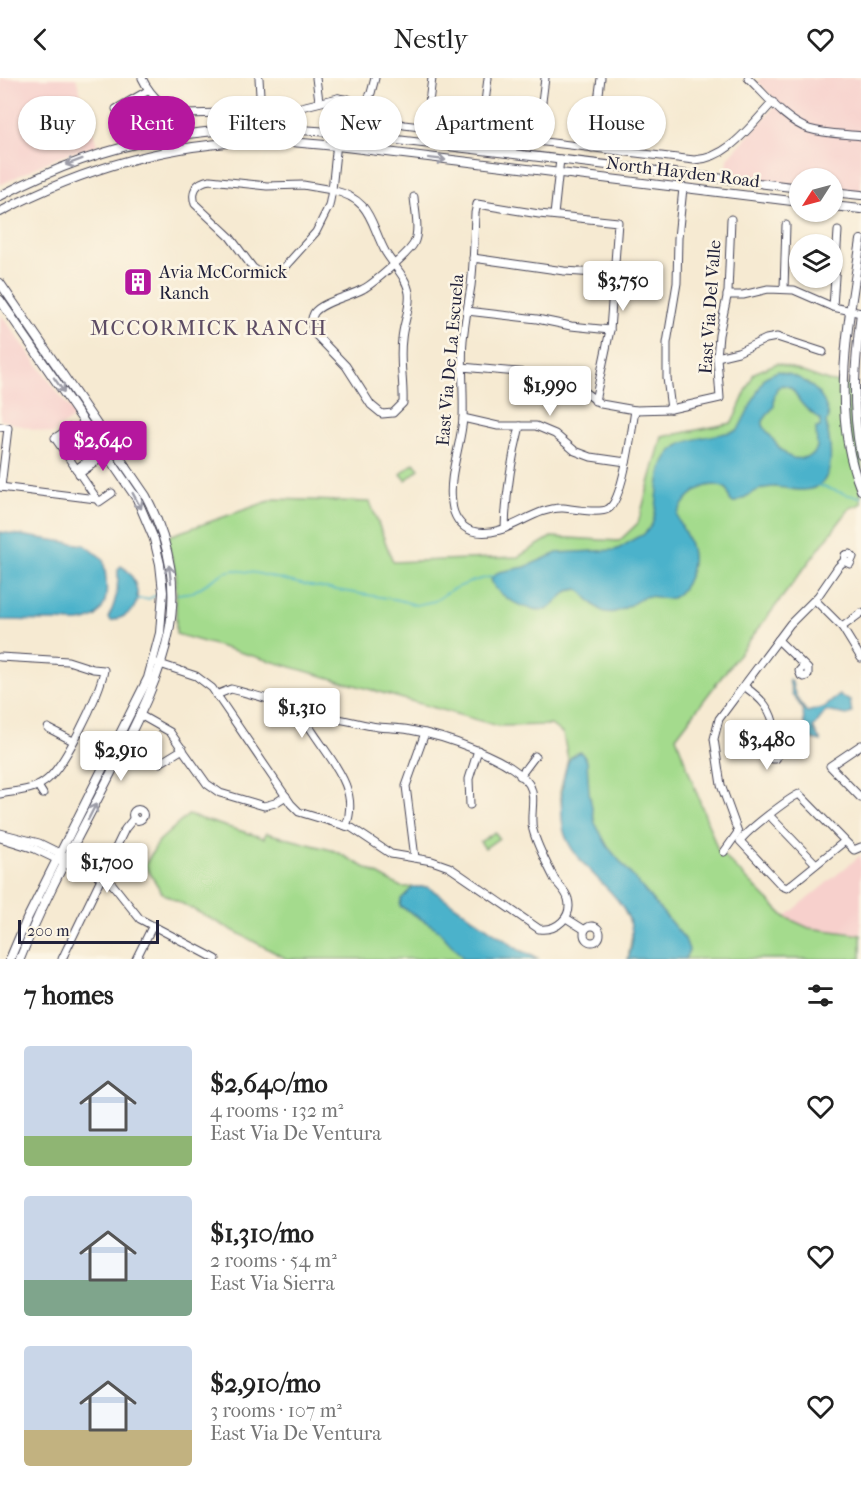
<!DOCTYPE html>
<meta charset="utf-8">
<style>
body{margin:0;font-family:"IM FELL French Canon",serif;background:#f2f2f2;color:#222;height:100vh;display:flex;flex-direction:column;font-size:22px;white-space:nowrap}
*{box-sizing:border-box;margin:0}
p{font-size:20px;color:#767676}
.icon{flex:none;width:33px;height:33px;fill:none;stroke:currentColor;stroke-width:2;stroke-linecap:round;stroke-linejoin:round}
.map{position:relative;height:881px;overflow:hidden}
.panel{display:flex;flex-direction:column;background:#fff;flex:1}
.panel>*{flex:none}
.banner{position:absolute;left:18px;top:18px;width:825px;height:54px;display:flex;gap:12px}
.needle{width:39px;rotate:234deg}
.buttons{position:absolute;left:789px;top:90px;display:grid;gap:12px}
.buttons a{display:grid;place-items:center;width:54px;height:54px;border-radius:50%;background:#fff;box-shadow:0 2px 4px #0004;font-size:30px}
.scale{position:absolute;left:18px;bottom:15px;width:141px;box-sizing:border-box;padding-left:6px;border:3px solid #22223b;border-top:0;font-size:16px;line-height:21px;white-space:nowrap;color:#22223b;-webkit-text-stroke:4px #fcf5e5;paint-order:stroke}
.price{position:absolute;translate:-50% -51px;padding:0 14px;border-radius:6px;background:#fff;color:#222;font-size:20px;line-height:39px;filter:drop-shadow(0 2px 3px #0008)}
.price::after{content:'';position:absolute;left:50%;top:36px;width:18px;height:14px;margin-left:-9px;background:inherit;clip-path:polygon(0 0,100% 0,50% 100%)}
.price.active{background:#b5179e;color:#fff}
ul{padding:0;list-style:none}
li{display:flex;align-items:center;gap:18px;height:150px;padding:0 24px}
li span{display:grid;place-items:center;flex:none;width:168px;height:120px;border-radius:6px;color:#555}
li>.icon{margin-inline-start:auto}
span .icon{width:72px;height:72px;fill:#fffc;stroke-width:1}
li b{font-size:26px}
h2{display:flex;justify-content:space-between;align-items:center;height:72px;padding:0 24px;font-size:26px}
.pill{padding:0 21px;border-radius:27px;background:#fff;box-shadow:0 2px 4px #0004;font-size:21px;line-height:54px}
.pill.active{background:#b5179e;color:#fff}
header{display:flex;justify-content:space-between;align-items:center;height:78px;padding:0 24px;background:#fff;font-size:27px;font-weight:600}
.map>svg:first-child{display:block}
.built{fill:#f7d0cc}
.green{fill:#a4db8d;stroke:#637e64;stroke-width:1.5}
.water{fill:#4cb2cb;stroke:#376a83;stroke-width:1.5;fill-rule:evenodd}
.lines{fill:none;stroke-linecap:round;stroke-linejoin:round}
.stream{stroke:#4cb2cb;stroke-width:1.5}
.minor-casing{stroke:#424052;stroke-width:9}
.major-casing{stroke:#424052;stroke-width:10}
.minor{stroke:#fff;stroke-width:7}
.major{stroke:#fff;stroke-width:8}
.oneway{stroke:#9c9ca7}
.labels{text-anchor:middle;stroke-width:5;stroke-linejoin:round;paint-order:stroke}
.street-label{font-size:18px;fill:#22223b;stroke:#fcf5e5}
.poi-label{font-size:18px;fill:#22223b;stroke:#fcf5e5;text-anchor:start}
.quarter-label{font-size:21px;letter-spacing:1.5px;fill:#5d4c64;stroke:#fcf5e5}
</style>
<header><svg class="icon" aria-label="back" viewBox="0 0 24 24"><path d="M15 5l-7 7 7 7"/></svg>Nestly<svg class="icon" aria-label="heart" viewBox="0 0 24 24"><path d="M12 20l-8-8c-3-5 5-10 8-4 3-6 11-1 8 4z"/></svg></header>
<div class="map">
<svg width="861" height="881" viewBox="0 0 861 881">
<rect width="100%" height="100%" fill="#fcf5e5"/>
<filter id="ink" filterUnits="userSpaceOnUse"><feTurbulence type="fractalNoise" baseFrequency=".0167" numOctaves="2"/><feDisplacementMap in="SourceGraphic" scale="12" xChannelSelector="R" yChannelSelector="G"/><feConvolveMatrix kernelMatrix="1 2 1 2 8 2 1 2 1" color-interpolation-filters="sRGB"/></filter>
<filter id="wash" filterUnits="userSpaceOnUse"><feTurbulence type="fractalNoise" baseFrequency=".008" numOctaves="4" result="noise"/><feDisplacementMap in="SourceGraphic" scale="24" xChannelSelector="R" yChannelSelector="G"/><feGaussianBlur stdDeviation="1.35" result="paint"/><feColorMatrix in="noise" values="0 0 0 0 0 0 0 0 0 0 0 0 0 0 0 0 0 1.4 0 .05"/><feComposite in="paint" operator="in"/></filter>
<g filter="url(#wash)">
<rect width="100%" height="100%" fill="#f6ead2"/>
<g class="built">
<path d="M0,0H76L97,67L58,79L0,107Z"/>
<path d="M761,0H861V114L833,111L832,100H800L799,107L727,98L728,80L778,25L758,4Z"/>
<path d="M0,235L75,338L52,356L0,342Z"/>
<path d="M861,777V857L809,850L785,839Z"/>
</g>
<g class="green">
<path d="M777,285L828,303L846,306L861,313V426L850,430L676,659L719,775L726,780L785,839L809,850L861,857V881H628L633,851L621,824L582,784L565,757L560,714L568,681L563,656L551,647L498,648L176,556V496L166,459L275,421L370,424L393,484L518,479L551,459L619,463L638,445L662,359L732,345L754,295Z"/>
<path d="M414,385L419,391L406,402L401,396Z"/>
<path d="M188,737L264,760L266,755L335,773L401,809H428L519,872L539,881H287L162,815L145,787L159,763Z"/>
<path d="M495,754L499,760L485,770L480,764Z"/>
</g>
<g class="water">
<path d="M778,293C804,299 825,313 829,340L826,344C831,367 839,410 804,412C793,413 782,408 772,409C755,410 747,420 733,425L730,422L727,411C706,399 685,418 677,437C680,449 689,458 691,471C695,487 688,512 672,520C663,523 653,516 644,519C631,525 612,543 598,530C591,525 585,517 578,511L568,513L547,532C541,532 534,532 528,530C516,527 493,514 491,501L499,494L525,489L557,475L615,472C625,469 633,459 643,457C646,454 650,450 652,446C662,423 651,386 678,368C695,358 719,358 738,352L765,299ZM782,307C796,309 794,317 802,326C807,332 814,337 821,342L820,349L816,350L817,369L814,376C793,386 786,379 774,363C771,357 766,354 763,347V343L774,328V320L777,310Z"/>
<path d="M0,454L85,467L103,481C108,505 113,541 79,544C71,545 63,543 56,543C37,543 19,542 0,542Z"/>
<path d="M121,488C134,495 143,518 133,531C127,538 119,541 111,543L108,540C117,523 118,510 118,491Z"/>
<path d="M789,602L792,604C793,615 800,626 807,634L825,629L839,617L850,623L852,635L847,637L826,633L813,650L821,663L809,660L806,655L807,651L804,646L803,631L792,616Z"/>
<path d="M581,674L587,683L589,714L595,745L608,769L685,861L689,872L685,881H628C650,823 582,803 565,757C560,742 561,713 564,698C567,686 568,677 581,674Z"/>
<path d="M413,809H428L519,872L539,881H464L436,850L400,828L401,821Z"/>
</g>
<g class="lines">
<g class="stream">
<path d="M818,407L848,417L861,419"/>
<path d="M178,516L193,514L225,494L234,492L256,495L305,507L399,522L416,527L435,523L451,512L473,503L494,498"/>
<path d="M136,521H148L157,517"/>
</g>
</g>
</g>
<g filter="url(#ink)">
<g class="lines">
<g class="minor-casing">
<g id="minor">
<path d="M142,0C151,19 167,32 187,36L285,33L338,20L355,23L389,42L404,47L694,82C728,81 751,47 773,24"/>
<path d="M259,0L261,34"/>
<path d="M316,0L319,23"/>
<path d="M748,0C766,17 785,43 809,51C825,56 844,56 861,58"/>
<path d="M338,20L334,47L338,55L332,112C373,122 369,144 386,175C394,188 407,200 409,215C411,230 403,245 402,261C399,282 404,304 403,325L393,335L382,336L371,327L346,288L316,257C312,250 310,242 314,235C321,224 351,218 363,211C373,206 410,174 414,165C420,152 415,133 414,119"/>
<path d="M364,28L371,15L375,0"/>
<path d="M116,31L149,12"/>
<path d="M426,49L432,0"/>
<path d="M338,55L344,49L348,21"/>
<path d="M481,57L488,0"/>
<path d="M537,63L545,0"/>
<path d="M592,70L601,0"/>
<path d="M210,102L267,108L303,107L332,112L329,128L316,154L281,193L273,196L259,194L253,190L230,159L195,126C191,113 196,104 210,102Z"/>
<path d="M554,137L560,81"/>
<path d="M473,180L564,193L613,196"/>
<path d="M784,211L786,147"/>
<path d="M727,217H743L768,211L794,212L833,229L861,235"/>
<path d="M833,229L838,153"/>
<path d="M467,233L537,241L571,248L610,252"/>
<path d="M717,279L738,274L766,261L777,259L823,274"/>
<path d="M462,289L551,297L568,302L601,326L635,332L671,331L720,320L717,279L719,257L728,214L731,141"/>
<path d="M595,323L610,252L618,144L539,136L477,126L475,135C474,160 474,184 471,208C468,226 465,244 463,262C461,288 464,314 463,340C461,368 448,397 452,425C453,437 460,449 472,453C506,462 531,429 563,430C573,431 600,436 608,431C623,423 632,351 635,332"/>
<path d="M671,331L667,300V265L677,205L678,160L683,110"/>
<path d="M463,340L498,348H536L555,356L575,373L591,379L626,384"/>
<path d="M0,349L8,350L1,409"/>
<path d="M70,350L55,360L99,424L112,415"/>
<path d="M76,391L100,374L115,371"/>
<path d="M79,396L104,378L106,374"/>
<path d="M0,409L96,421"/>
<path d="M505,450C506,415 511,383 520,348"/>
<path d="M815,522L842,549L861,580"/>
<path d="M842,549L861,535"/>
<path d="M778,562L808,591V597L804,599L801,598L799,593L804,588"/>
<path d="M0,579L68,583L93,591L104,592C101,614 63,692 44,704C32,713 14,713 0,716"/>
<path d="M157,585L196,598L212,610L291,726L299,734L352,750L391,776L432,783L449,789L539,851C557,853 573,839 568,821C566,813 559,808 555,802C547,786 537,768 533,752C529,738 537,719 529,706C512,680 440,657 410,652C399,650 388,650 378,649C353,646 331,634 306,645"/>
<path d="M744,608C762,621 772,631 775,653C777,660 778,665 775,672L778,677L776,681H772L768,678L769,674L775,672"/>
<path d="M216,617L231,611L239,613C256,618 277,622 292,631C304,638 311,652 319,663C336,688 359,715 346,748"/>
<path d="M140,637L170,654L207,706L220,715L264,728L275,725L286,718"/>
<path d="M48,650L73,663"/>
<path d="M861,667L830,688L861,720"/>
<path d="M160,685L183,671"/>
<path d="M520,698L535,678"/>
<path d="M38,708L43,716"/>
<path d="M470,727L469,701L478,672"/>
<circle cx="138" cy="737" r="5.5"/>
<path d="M769,737L816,786"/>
<path d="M0,755L39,765L86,788L90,793L113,807L140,841L216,881"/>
<path d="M0,760L35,771L83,794L90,793"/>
<path d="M845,763L799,716C788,721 746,753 740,763L782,808L787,810L845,763L854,772L861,769"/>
<path d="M724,774L738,754L721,707L714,661L719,641L790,546L818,518L838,489L844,483L845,477L850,476L853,479L850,486L844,483"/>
<path d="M415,780L406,708L425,655"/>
<path d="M566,840L585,852"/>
<circle cx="592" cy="856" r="8"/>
<path d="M62,881L125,751L134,740"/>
<path d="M136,881L152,849"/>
</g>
</g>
<g class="major-casing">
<g id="major">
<path d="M832,114L861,117"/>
<path d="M0,118C111,60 213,42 338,55L800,110"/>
<path d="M832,128L861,131"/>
<path d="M0,134C83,90 170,65 264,63C288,63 313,66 337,68L800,124"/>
<path d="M861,162C849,243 829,333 861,412"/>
<path d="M0,205L146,418C200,523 162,594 114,689C82,753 46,815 20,881"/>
<path d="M0,222L137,421L154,461L160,486L163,514L160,555L148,600L27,841L10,881"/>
<path d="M861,235C855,284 851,329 861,377"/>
</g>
</g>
<use href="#minor" class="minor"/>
<use href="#major" class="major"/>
</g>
<defs><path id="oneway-shaft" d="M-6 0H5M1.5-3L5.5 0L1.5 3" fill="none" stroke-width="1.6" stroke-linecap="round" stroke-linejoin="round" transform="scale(1.5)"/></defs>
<g class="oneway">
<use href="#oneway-shaft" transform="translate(437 81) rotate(7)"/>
<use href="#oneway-shaft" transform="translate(74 84) rotate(160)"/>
<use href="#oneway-shaft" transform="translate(59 307) rotate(55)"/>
<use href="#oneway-shaft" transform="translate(137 423) rotate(61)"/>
<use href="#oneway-shaft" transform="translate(170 496) rotate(-97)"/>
<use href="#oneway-shaft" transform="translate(92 734) rotate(-63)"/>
</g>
</g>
<defs>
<g id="building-square" transform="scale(1.5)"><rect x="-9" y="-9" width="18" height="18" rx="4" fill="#b5179e" stroke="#fcf5e5"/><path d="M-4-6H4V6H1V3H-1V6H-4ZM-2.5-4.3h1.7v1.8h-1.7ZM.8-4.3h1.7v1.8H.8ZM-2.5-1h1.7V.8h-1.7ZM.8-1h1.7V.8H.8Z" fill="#fff"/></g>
</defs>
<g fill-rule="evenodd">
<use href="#building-square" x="138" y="204"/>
</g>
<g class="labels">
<g class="street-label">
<text transform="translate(683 94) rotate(7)" y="6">North Hayden Road</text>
<text transform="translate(710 229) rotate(-86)" y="6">East Via Del Valle</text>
<text transform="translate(450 282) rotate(-85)" y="6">East Via De La Escuela</text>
</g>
<g class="poi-label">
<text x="159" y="200">Avia McCormick<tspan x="159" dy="21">Ranch</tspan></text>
</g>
<g class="quarter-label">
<text x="209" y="257">MCCORMICK RANCH</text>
</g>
</g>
</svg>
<div class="buttons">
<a><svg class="needle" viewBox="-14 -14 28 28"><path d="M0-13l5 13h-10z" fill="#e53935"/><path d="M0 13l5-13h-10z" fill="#767676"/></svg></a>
<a><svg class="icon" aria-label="layers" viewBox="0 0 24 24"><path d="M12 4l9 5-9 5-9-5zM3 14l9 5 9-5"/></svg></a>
</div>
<div class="scale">200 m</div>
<b class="price" style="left:623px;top:234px">$3,750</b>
<b class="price" style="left:550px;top:339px">$1,990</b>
<b class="price active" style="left:103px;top:394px">$2,640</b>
<b class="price" style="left:302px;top:661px">$1,310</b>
<b class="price" style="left:767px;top:693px">$3,480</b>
<b class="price" style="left:121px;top:704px">$2,910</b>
<b class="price" style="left:107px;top:816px">$1,700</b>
<div class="banner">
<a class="pill">Buy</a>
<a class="pill active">Rent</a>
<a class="pill">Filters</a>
<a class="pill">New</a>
<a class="pill">Apartment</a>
<a class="pill">House</a>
</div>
</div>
<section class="panel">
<h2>7 homes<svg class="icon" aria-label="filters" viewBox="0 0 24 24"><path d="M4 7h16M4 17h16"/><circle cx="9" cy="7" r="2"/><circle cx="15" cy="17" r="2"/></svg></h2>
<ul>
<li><span style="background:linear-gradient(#c9d6e8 75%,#8fb573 0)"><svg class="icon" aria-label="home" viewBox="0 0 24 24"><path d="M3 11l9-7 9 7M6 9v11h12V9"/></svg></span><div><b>$2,640/mo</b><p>4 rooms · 132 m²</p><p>East Via De Ventura</p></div><svg class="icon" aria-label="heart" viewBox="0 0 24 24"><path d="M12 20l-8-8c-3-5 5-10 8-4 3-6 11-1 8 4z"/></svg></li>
<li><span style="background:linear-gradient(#c9d6e8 70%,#7fa58c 0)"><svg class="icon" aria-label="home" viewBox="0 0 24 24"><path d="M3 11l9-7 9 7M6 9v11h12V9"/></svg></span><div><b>$1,310/mo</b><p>2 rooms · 54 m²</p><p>East Via Sierra</p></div><svg class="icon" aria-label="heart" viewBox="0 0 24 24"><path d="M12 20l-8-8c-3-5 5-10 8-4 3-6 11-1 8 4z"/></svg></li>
<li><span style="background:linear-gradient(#c9d6e8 70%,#c2b280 0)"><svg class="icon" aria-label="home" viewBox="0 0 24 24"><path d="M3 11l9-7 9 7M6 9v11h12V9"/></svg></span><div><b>$2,910/mo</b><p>3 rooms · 107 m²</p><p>East Via De Ventura</p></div><svg class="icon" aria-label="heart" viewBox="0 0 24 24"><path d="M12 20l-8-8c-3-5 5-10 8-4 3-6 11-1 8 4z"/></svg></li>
</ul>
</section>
